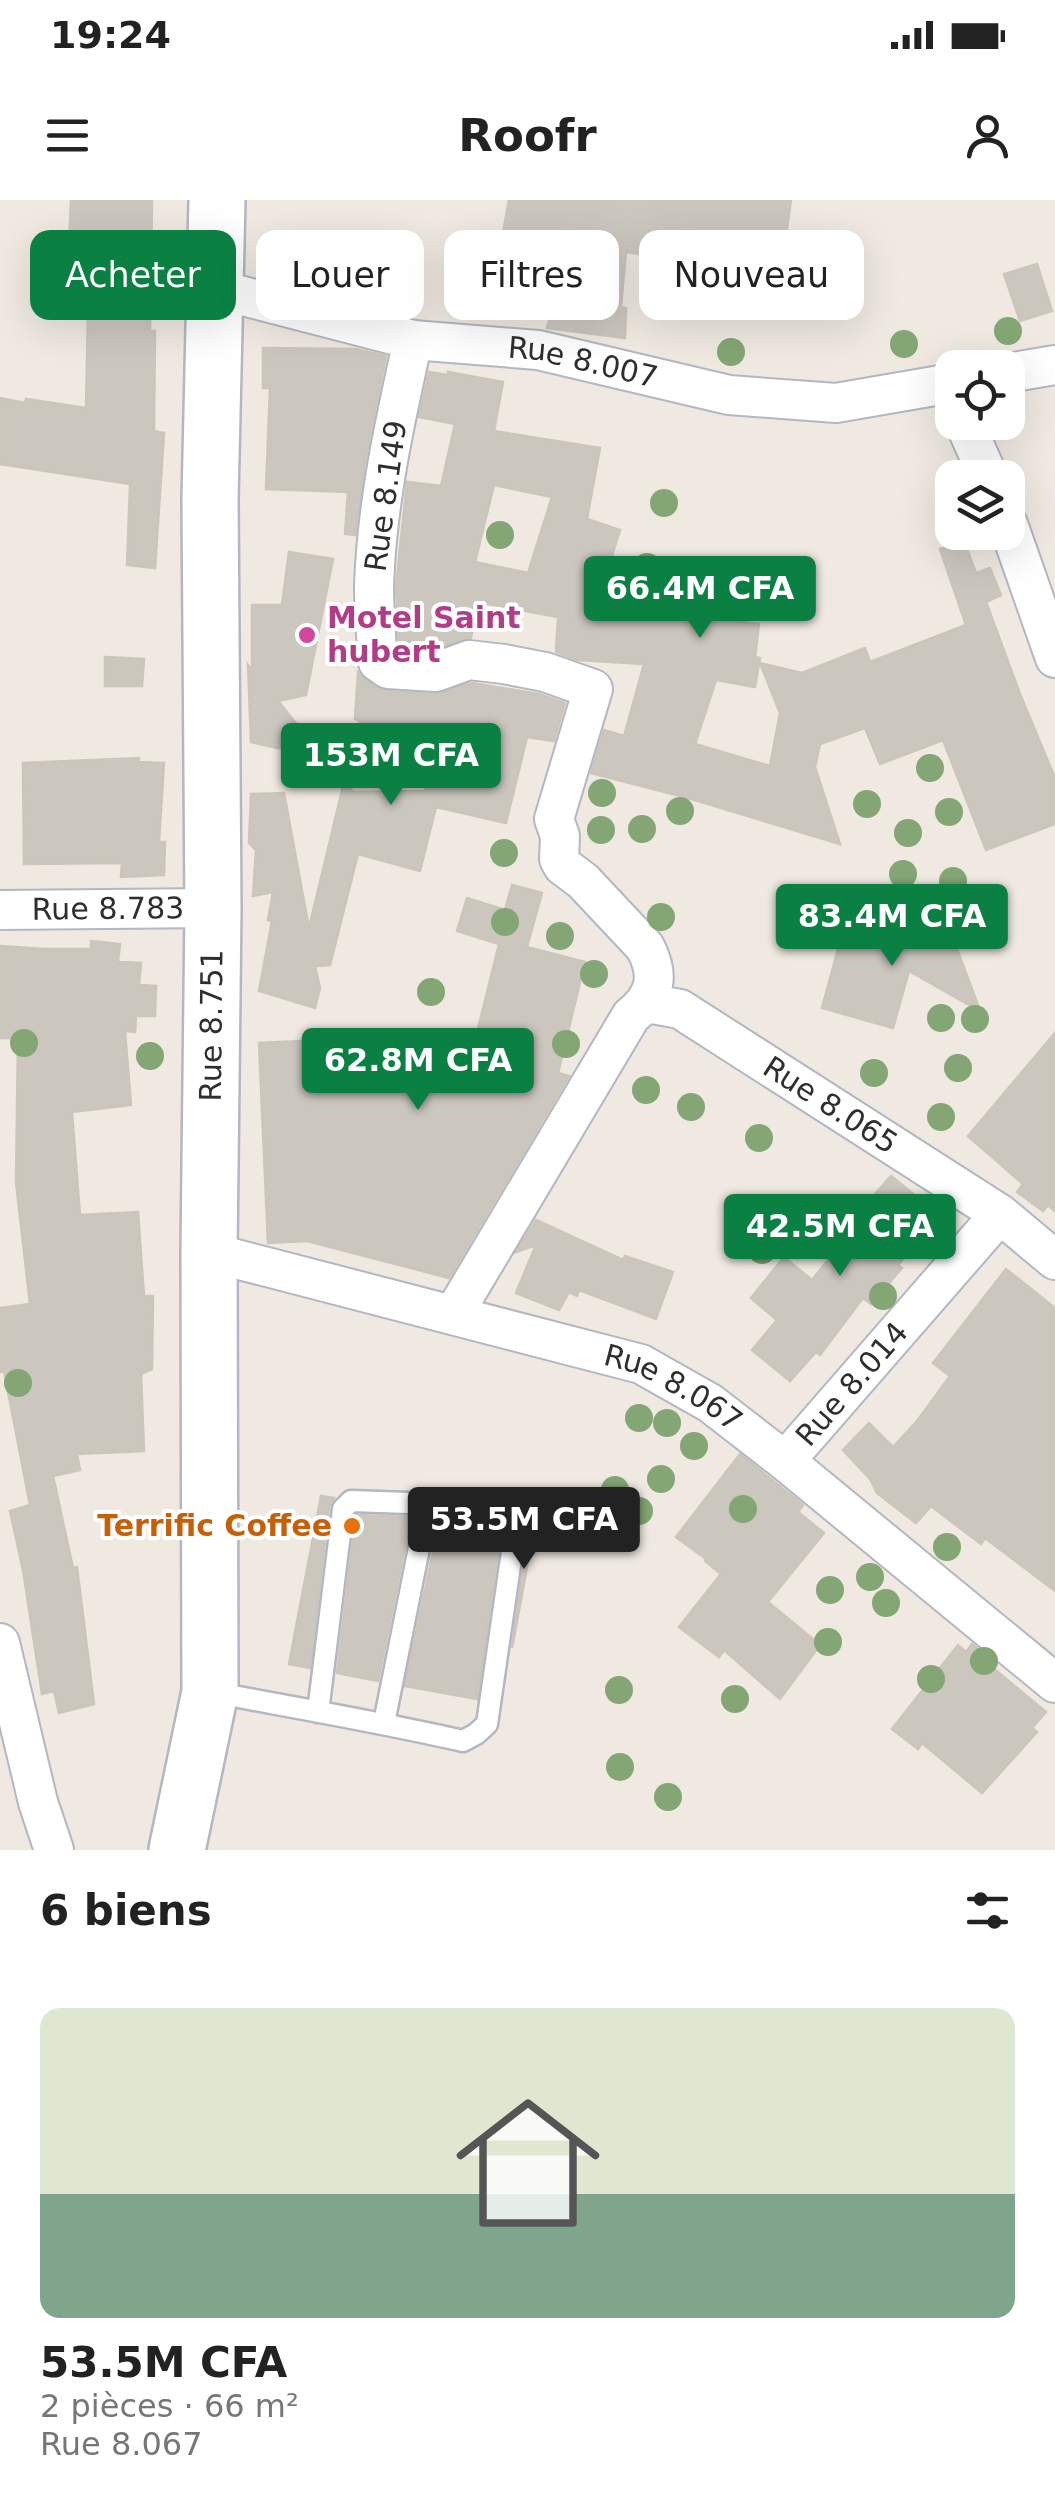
<!DOCTYPE html>
<html lang="fr">
<meta charset="utf-8">
<style>
body{margin:0;font-family:"DejaVu Sans",sans-serif;background:#f2f2f2;color:#222;height:100vh;display:flex;flex-direction:column;font-size:38px;white-space:nowrap}
*{box-sizing:border-box;margin:0}
p{font-size:32px;color:#767676}
.icon{flex:none;width:55px;height:55px;fill:none;stroke:currentColor;stroke-width:2;stroke-linecap:round;stroke-linejoin:round}
.map{position:relative;height:1650px;overflow:hidden}
.panel{display:flex;flex-direction:column;background:#fff;flex:1}
.panel>*{flex:none}
.hud{position:absolute;left:30px;top:30px;width:995px;height:90px;display:flex;gap:20px}
.fabs{position:absolute;left:935px;top:150px;display:grid;gap:20px}
.fabs a{display:grid;place-items:center;width:90px;height:90px;border-radius:20px;background:#fff;box-shadow:0 10px 40px #0002;font-size:50px}
.price{position:absolute;translate:-50% -85px;padding:0 22px;border-radius:10px;background:#0b8043;color:#fff;font-size:32px;line-height:65px;filter:drop-shadow(0 2px 5px #0008)}
.price::after{content:'';position:absolute;left:50%;top:60px;width:30px;height:22px;margin-left:-15px;background:inherit;clip-path:polygon(0 0,100% 0,50% 100%)}
.price.selected{background:#222;color:#fff}
ul{padding:0;list-style:none}
li{display:grid;align-content:center;gap:20px;height:530px;padding:0 40px}
li span{display:grid;place-items:center;height:310px;border-radius:20px;color:#555}
li>.icon{margin-inline-start:auto}
span .icon{width:180px;height:180px;fill:#fffc;stroke-width:1}
li b{font-size:42px}
h2{display:flex;justify-content:space-between;align-items:center;height:120px;padding:0 40px;font-size:42px}
.chip{padding:0 35px;border-radius:20px;background:#fff;box-shadow:0 10px 40px #0002;font-size:35px;line-height:90px}
.chip.selected{background:#0b8043;color:#fff}
.status{display:flex;justify-content:space-between;align-items:center;height:70px;padding:0 50px;background:#fff;direction:ltr}
.status svg{height:28px;fill:currentColor}
header{display:flex;justify-content:space-between;align-items:center;height:130px;padding:0 40px;background:#fff;font-size:45px;font-weight:800}
.map>svg:first-child{display:block}
.building{fill:#cbc7bf;stroke:#cbc5ba;stroke-width:2.5;fill-rule:evenodd}
.lines{fill:none;stroke-linecap:round;stroke-linejoin:round}
.service-casing{stroke:#b4b7c1;stroke-width:25}
.minor-casing{stroke:#b4b7c1;stroke-width:42}
.secondary-casing{stroke:#b4b7c1;stroke-width:60}
.service{stroke:#fff;stroke-width:20}
.minor{stroke:#fff;stroke-width:38}
.secondary{stroke:#fff;stroke-width:55}
.tree{fill:#84a574}
.hotel-dot{fill:#d1479c;stroke:#fff;stroke-width:4}
.food-dot{fill:#e8710a;stroke:#fff;stroke-width:4}
.labels{text-anchor:middle;stroke-width:8;stroke-linejoin:round;paint-order:stroke}
.street-label{font-size:30px;fill:#2e2e2e;stroke:#fff}
.hotel-label{font-size:30px;font-weight:bold;fill:#b23c85;stroke:#fff;text-anchor:start}
.food-label{font-size:30px;font-weight:bold;fill:#c56008;stroke:#fff;text-anchor:end}
</style>
<div class="status"><b>19:24</b><svg viewBox="0 0 49 12"><path d="M0 12V9h3v3zM5 12V6h3v6zM10 12V3h3v9zM15 12V0h3v12zM26 1h20v11H26zM47 4h2v5h-2z"/></svg></div>
<header><svg class="icon" aria-label="menu" viewBox="0 0 24 24"><path d="M4 6h16M4 12h16M4 18h16"/></svg>Roofr<svg class="icon" aria-label="person" viewBox="0 0 24 24"><circle cx="12" cy="8" r="4"/><path d="M4 21q1-7 8-7t8 7"/></svg></header>
<div class="map">
<svg width="1055" height="1650" viewBox="0 0 1055 1650">
<rect width="100%" height="100%" fill="#efe9e1"/>
<g class="building">
<path d="M71,0H152L150,131H155L154,231L164,233L155,368L127,365L130,284L0,264V198L25,203L26,199L86,208L88,113H66Z"/>
<path d="M509,0H791L782,64L723,57L722,60H709L708,64L626,52L621,107L626,108L625,138L547,128L570,48L502,38Z"/>
<path d="M1037,64L1052,111L1020,121L1004,74Z"/>
<path d="M263,148L356,149L386,156L366,257L355,335L345,334L348,292L266,289L270,188H263Z"/>
<path d="M429,172L448,175V172L503,182L494,231L600,248L587,319L620,330L602,387L657,390V393L736,405L734,421L759,424L755,457L760,458L755,487L716,480L695,544L770,566L780,513L760,463L802,473L865,448L870,462L966,425L940,349L964,341L976,373L990,368L1001,395L986,402L1020,494L1055,578V624L986,650L943,540L880,564L865,528L820,544L815,567L840,644L688,598L591,573L604,530L624,536L644,464L578,460L556,452L558,417L478,402L471,438L433,449L399,447L396,386L407,282L441,286L455,224L419,217ZM494,285L552,297L528,373L475,362Z"/>
<path d="M289,352L333,359L306,495L278,501L299,527L295,546L277,548L251,542L248,465L252,470V405H282Z"/>
<path d="M105,457L144,459L142,486H105Z"/>
<path d="M358,472L375,487L387,491L435,494L472,483L539,494L565,503L554,541L527,537L506,623L436,607L420,671L358,654L330,765L315,766L320,788L315,808L259,791L272,721L268,720L273,692L253,696L256,650L249,643L251,594L284,593L309,728L344,582L353,592L425,591L427,579L352,563L353,548L360,521L355,519Z"/>
<path d="M139,558L138,562L164,563L159,642H165L164,675L121,677L122,663L24,664L23,563Z"/>
<path d="M512,685L542,693L527,747L585,762L558,873L569,876L449,1078L307,1041L268,1043L259,843L366,838L417,853L421,840L472,853L499,744L457,731L467,698L505,710Z"/>
<path d="M923,710L957,749L980,811L909,771L893,828L822,808L846,720L899,735Z"/>
<path d="M91,741L120,744L118,762L141,763L139,785L156,786L155,816H136L135,832L125,831L131,905L72,912L80,1015L138,1012L144,1096H153L152,1169L141,1174L144,1251L77,1254L80,1270L53,1276L73,1368L77,1367L94,1504L59,1513L54,1491L42,1494L23,1370L10,1311L30,1305L4,1171L0,1172V1108L30,1104L16,982L18,838H0V746L44,749H91Z"/>
<path d="M1055,833V1011L1048,1005L1043,1011L1017,992L1023,984L968,936Z"/>
<path d="M891,976L940,1016L898,1065L902,1068L871,1104L863,1098L820,1155L816,1152L790,1181L752,1150L777,1120L751,1098L784,1057L812,1080L864,1016L859,1012Z"/>
<path d="M536,1020L623,1060L625,1056L673,1072L656,1119L579,1090L577,1096L569,1092L559,1110L516,1093L536,1045L516,1052Z"/>
<path d="M1006,1069L1055,1108V1391L985,1338L981,1344L931,1306L916,1323L877,1293L870,1279L843,1250L869,1223L893,1247L917,1221L950,1176L933,1163Z"/>
<path d="M740,1254L803,1305L798,1312L824,1333L768,1402L820,1445L780,1499L724,1450L719,1457L679,1427L721,1374L705,1361L706,1359L676,1337Z"/>
<path d="M321,1296L334,1298L329,1307L310,1468L289,1464Z"/>
<path d="M356,1315L411,1317L378,1481L337,1473Z"/>
<path d="M440,1318L500,1329L501,1332L477,1499L405,1486Z"/>
<path d="M528,1334L533,1335L512,1448Z"/>
<path d="M972,1444L996,1464L993,1468L1046,1512L1032,1528L1037,1532L982,1593L922,1543L918,1549L892,1529L958,1445L966,1452Z"/>
</g>
<g class="lines">
<g class="service-casing">
<g id="service">
<path d="M212,1492C296,1508 380,1522 463,1541L476,1534L487,1524L515,1331L510,1316L496,1306L351,1301L343,1309L318,1512"/>
<path d="M384,1523L428,1303"/>
</g>
</g>
<g class="minor-casing">
<g id="minor">
<path id="s1" d="M216,89L413,140L538,150L729,195L836,203L952,183"/>
<path d="M413,140C395,221 377,301 374,385C374,410 376,437 378,462L388,469L436,472L469,460L504,464L545,472L593,489L554,619L560,636L559,659L563,666L583,681L645,747C660,775 656,796 631,816L453,1115"/>
<path d="M1008,173L1055,165"/>
<path d="M964,222L989,278"/>
<path d="M1008,324L1055,458"/>
<path id="s2" d="M0,710L213,708"/>
<path id="s3" d="M647,803L680,809L1000,1014L1055,1060"/>
<path id="s4" d="M209,1052L641,1164L710,1203L785,1261L1055,1483"/>
<path id="s5" d="M785,1261L1000,1014"/>
<path d="M0,1443L38,1602L54,1650"/>
</g>
</g>
<g class="secondary-casing">
<g id="secondary">
<path id="s6" d="M177,1650L210,1492L209,1052L213,708L210,299L217,0"/>
</g>
</g>
<use href="#service" class="service"/>
<use href="#minor" class="minor"/>
<use href="#secondary" class="secondary"/>
</g>
<g class="tree">
<circle cx="323" cy="52" r="14"/>
<circle cx="762" cy="84" r="14"/>
<circle cx="704" cy="96" r="14"/>
<circle cx="484" cy="102" r="14"/>
<circle cx="1008" cy="131" r="14"/>
<circle cx="904" cy="144" r="14"/>
<circle cx="731" cy="152" r="14"/>
<circle cx="664" cy="303" r="14"/>
<circle cx="500" cy="335" r="14"/>
<circle cx="647" cy="367" r="14"/>
<circle cx="324" cy="541" r="14"/>
<circle cx="930" cy="568" r="14"/>
<circle cx="602" cy="593" r="14"/>
<circle cx="867" cy="604" r="14"/>
<circle cx="680" cy="611" r="14"/>
<circle cx="949" cy="612" r="14"/>
<circle cx="642" cy="629" r="14"/>
<circle cx="601" cy="630" r="14"/>
<circle cx="908" cy="633" r="14"/>
<circle cx="504" cy="653" r="14"/>
<circle cx="903" cy="674" r="14"/>
<circle cx="953" cy="681" r="14"/>
<circle cx="661" cy="717" r="14"/>
<circle cx="872" cy="717" r="14"/>
<circle cx="505" cy="722" r="14"/>
<circle cx="560" cy="736" r="14"/>
<circle cx="594" cy="774" r="14"/>
<circle cx="431" cy="792" r="14"/>
<circle cx="941" cy="818" r="14"/>
<circle cx="975" cy="819" r="14"/>
<circle cx="24" cy="843" r="14"/>
<circle cx="566" cy="844" r="14"/>
<circle cx="150" cy="856" r="14"/>
<circle cx="958" cy="868" r="14"/>
<circle cx="874" cy="873" r="14"/>
<circle cx="646" cy="890" r="14"/>
<circle cx="691" cy="907" r="14"/>
<circle cx="941" cy="917" r="14"/>
<circle cx="759" cy="938" r="14"/>
<circle cx="762" cy="1050" r="14"/>
<circle cx="883" cy="1096" r="14"/>
<circle cx="18" cy="1183" r="14"/>
<circle cx="639" cy="1218" r="14"/>
<circle cx="667" cy="1223" r="14"/>
<circle cx="694" cy="1246" r="14"/>
<circle cx="661" cy="1279" r="14"/>
<circle cx="615" cy="1290" r="14"/>
<circle cx="743" cy="1309" r="14"/>
<circle cx="639" cy="1311" r="14"/>
<circle cx="947" cy="1347" r="14"/>
<circle cx="870" cy="1377" r="14"/>
<circle cx="830" cy="1390" r="14"/>
<circle cx="886" cy="1403" r="14"/>
<circle cx="828" cy="1442" r="14"/>
<circle cx="984" cy="1461" r="14"/>
<circle cx="931" cy="1479" r="14"/>
<circle cx="619" cy="1490" r="14"/>
<circle cx="735" cy="1499" r="14"/>
<circle cx="620" cy="1567" r="14"/>
<circle cx="668" cy="1597" r="14"/>
</g>
<circle class="hotel-dot" cx="307" cy="435" r="10"/>
<circle class="food-dot" cx="352" cy="1326" r="10"/>
<g class="labels">
<g class="street-label">
<text dy="10" stroke="none"><textPath href="#s1" startOffset="375">Rue 8.007</textPath></text>
<text transform="translate(386 296) rotate(-82)" y="10">Rue 8.149</text>
<text dy="10" stroke="none"><textPath href="#s2" startOffset="108">Rue 8.783</textPath></text>
<text dy="10" stroke="none"><textPath href="#s6" startOffset="828">Rue 8.751</textPath></text>
<text dy="10" stroke="none"><textPath href="#s3" startOffset="212">Rue 8.065</textPath></text>
<text dy="10" stroke="none"><textPath href="#s5" startOffset="102">Rue 8.014</textPath></text>
<text dy="10" stroke="none"><textPath href="#s4" startOffset="485">Rue 8.067</textPath></text>
</g>
<g class="hotel-label">
<text x="327" y="428">Motel Saint<tspan x="327" dy="34">hubert</tspan></text>
</g>
<g class="food-label">
<text x="332" y="1336">Terrific Coffee</text>
</g>
</g>
</svg>
<div class="fabs">
<a><svg class="icon" aria-label="locate" viewBox="0 0 24 24"><circle cx="12" cy="12" r="6"/><path d="M12 2v4M12 18v4M2 12h4M18 12h4"/></svg></a>
<a><svg class="icon" aria-label="layers" viewBox="0 0 24 24"><path d="M12 4l9 5-9 5-9-5zM3 14l9 5 9-5"/></svg></a>
</div>
<b class="price" style="left:700px;top:441px">66.4M CFA</b>
<b class="price" style="left:391px;top:608px">153M CFA</b>
<b class="price" style="left:892px;top:769px">83.4M CFA</b>
<b class="price" style="left:418px;top:913px">62.8M CFA</b>
<b class="price" style="left:840px;top:1079px">42.5M CFA</b>
<b class="price selected" style="left:524px;top:1372px">53.5M CFA</b>
<div class="hud">
<a class="chip selected">Acheter</a>
<a class="chip">Louer</a>
<a class="chip">Filtres</a>
<a class="chip">Nouveau</a>
</div>
</div>
<section class="panel">
<h2>6 biens<svg class="icon" aria-label="filters" viewBox="0 0 24 24"><path d="M4 7h16M4 17h16"/><circle cx="9" cy="7" r="2"/><circle cx="15" cy="17" r="2"/></svg></h2>
<ul>
<li><span style="background:linear-gradient(#dfe7d0 60%,#7fa58c 0)"><svg class="icon" aria-label="home" viewBox="0 0 24 24"><path d="M3 11l9-7 9 7M6 9v11h12V9"/></svg></span><div><b>53.5M CFA</b><p>2 pièces · 66 m²</p><p>Rue 8.067</p></div></li>
</ul>
</section>
